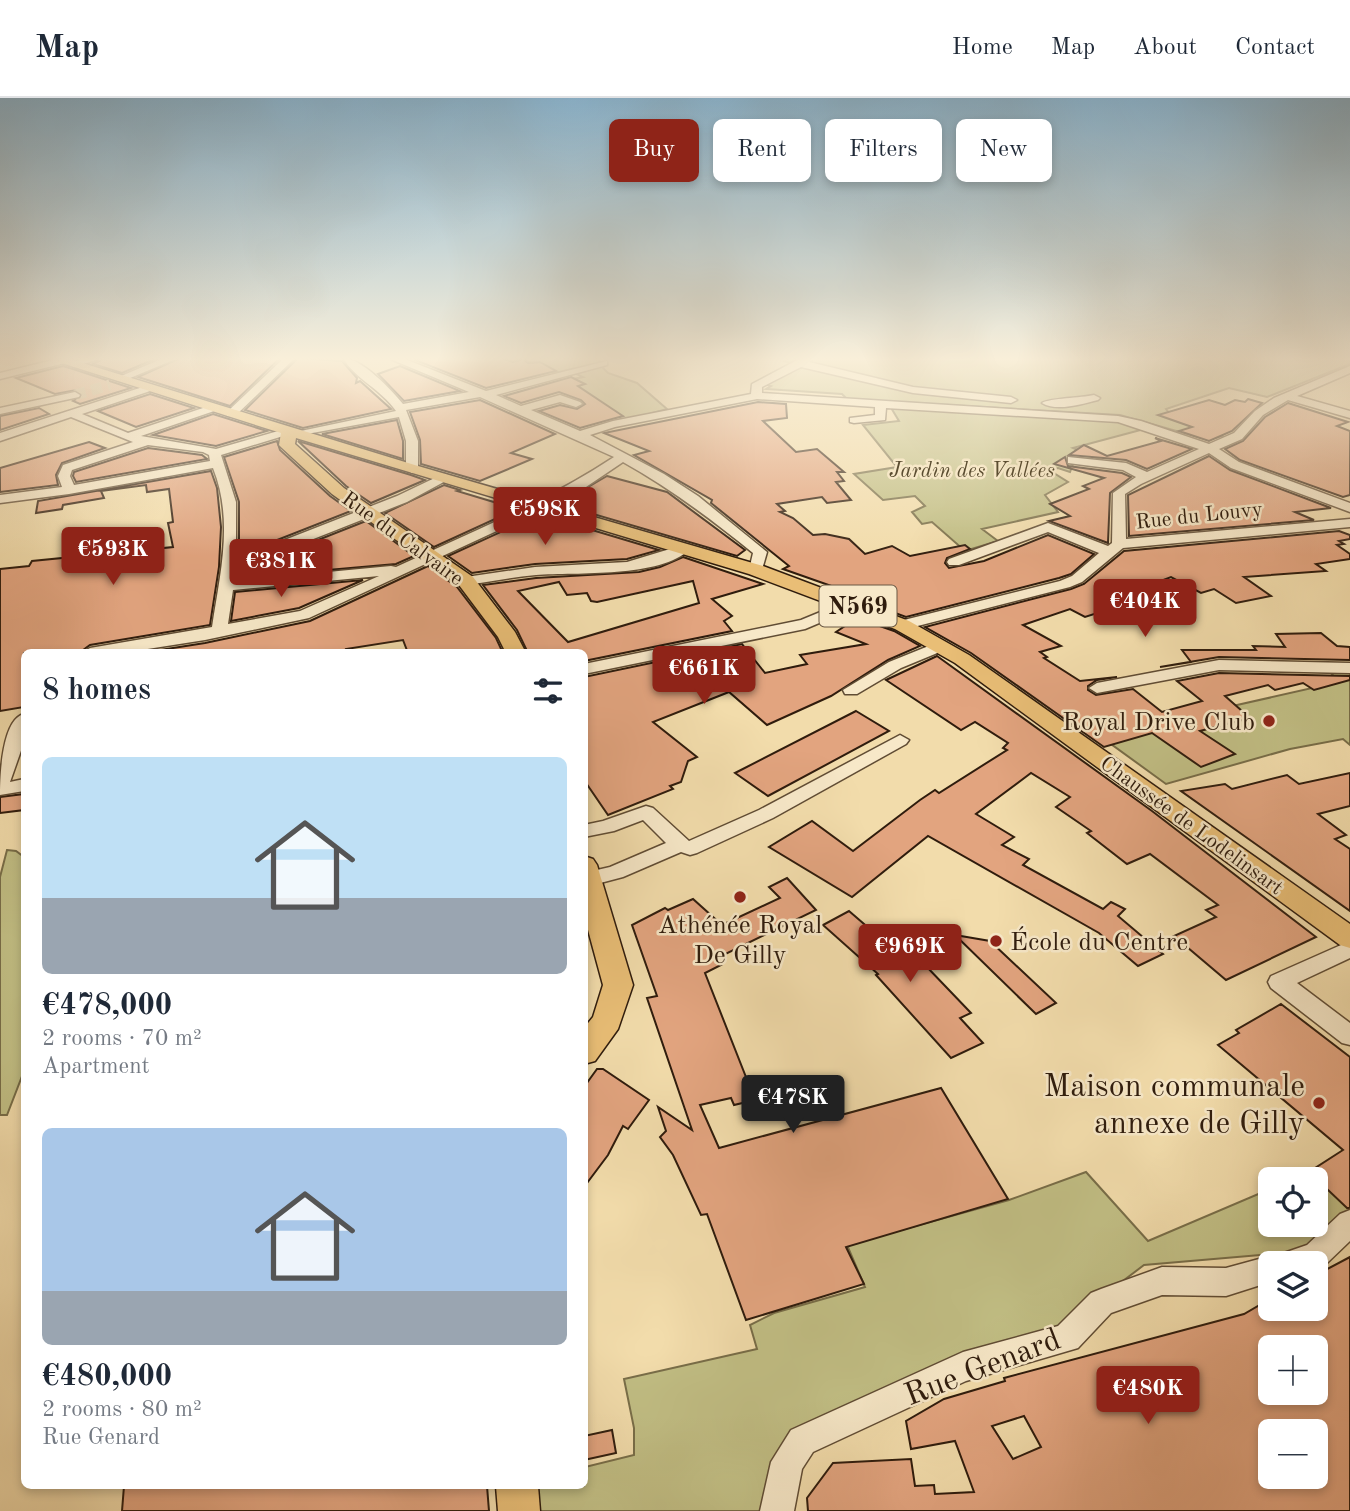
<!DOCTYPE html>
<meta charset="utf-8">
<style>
body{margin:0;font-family:"Old Standard TT",serif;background:#f2f2f3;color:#1f2937;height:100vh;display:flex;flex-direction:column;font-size:26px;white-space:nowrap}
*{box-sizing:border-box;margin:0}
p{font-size:23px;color:#747a83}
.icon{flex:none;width:38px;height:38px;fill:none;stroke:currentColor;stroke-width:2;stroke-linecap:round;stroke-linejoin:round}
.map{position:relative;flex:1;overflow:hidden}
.panel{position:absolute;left:21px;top:551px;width:567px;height:840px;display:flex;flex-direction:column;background:#fff;border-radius:10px;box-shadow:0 4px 10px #0003}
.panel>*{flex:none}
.hud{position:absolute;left:609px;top:21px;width:635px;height:63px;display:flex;gap:14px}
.controls{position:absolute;left:1258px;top:1069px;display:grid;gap:14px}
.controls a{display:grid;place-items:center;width:70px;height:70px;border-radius:10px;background:#fff;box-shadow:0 4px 10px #0003;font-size:35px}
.price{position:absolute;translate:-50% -60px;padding:0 16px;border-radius:7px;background:#8f2418;color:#fff;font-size:23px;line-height:46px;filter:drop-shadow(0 2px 4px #0008)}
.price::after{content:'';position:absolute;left:50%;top:42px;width:21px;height:16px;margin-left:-10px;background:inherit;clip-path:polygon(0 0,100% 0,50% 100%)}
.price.current{background:#222;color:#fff}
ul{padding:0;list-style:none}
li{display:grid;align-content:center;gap:14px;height:371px;padding:0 21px}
li span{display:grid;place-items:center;height:217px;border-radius:10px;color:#555}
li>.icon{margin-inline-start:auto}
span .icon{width:126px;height:126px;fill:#fffc;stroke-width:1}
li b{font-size:30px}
h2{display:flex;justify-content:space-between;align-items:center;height:84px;padding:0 21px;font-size:30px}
.chip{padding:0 24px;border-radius:10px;background:#fff;box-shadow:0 4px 10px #0003;font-size:24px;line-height:63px}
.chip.current{background:#8f2418;color:#fff}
header{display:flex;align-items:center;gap:42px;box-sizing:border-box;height:98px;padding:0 35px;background:#fff;border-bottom:2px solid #e0e1e3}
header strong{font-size:33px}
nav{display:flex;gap:38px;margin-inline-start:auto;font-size:24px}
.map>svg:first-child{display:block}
.green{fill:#c1be84;stroke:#786d48;stroke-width:2}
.building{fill:#e2a47f;stroke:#2f1c0d;stroke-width:2;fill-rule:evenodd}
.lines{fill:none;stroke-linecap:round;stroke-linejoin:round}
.minor-tunnel{stroke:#cbb68b;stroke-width:11;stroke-dasharray:11 6;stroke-linecap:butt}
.minor-casing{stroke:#604c34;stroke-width:3}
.major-casing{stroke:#2f1c0d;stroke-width:3}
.minor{fill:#f7e8c8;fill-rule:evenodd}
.major{fill:#e9be76;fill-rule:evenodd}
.poi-dot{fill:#8f2418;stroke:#f7e8c8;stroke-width:2.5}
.labels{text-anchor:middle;stroke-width:5;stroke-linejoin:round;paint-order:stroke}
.far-park-label{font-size:21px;font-style:italic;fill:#5b4d31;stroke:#f7e8c8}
.far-street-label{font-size:21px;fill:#2f1c0d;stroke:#f7e8c8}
.shield{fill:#f7e8c8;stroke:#6b5945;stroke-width:2}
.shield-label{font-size:24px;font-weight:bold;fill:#2f1c0d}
.poi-label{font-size:26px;fill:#2f1c0d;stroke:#f7e8c8;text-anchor:end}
.near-poi-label{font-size:32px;fill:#2f1c0d;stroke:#f7e8c8;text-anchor:end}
.near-street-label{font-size:32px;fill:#2f1c0d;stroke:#f7e8c8}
</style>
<header>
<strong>Map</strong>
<nav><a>Home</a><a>Map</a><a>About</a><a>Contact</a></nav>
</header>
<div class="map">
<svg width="1350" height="1413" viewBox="0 0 1350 1413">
<rect width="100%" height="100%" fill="#f2dcab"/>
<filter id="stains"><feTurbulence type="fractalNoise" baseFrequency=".00286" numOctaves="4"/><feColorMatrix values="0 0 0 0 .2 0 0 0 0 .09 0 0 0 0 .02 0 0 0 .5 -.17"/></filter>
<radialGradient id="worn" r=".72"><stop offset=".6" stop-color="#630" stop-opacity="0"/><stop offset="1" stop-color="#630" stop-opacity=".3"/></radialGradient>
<g class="green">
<path d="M484,260H602L598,265L608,275L637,285L667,311L624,323L597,303L573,290L580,287L568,282L583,279L570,273L572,271L555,275L523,261L506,266Z"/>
<path d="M789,260H1350V266L1267,299L1229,290L1166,311L1170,316L1222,338L1208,342L1120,317L847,301L842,296L766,291L771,288L760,285L792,265L783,263Z"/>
<path d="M890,308L1112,322L1148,330L1073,350L1108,365L1074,364L1070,374L1058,370L1049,372L1068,384L1045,397L1058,414L982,431L998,443L965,453L932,424L922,426L912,414L925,408L915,398L883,402L854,376L897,369L863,327L899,323Z"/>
<path d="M1330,574H1350V647L1343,641L1290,651L1166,686L1111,646L1237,607L1339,584Z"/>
<path d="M7,752L16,753L24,759V973L7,1017H0V779Z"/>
<path d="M1086,1074L1148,1143L1270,1091V1127H1316V1082L1293,1081L1309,1074L1350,1108V1114L1330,1125L1308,1153L1144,1167L1037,1248L791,1357L773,1413H531L529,1388H584L585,1369L634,1357V1330L624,1281L757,1251L750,1227L774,1215L865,1189L847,1147L1009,1102Z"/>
</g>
<g class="building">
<path d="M105,260H157L122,275L93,266Z"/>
<path d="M180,260H280L230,308L138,279Z"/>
<path d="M298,260L342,263L357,280L356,285L360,283L391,311L303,330L245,312Z"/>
<path d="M422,260H501L513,264L523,261L528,265L540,264L556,273L486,290L415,262Z"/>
<path d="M63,268L73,271L131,290L80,306L73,303L82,298L76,292L55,296L16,280Z"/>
<path d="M400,268L460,293L404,303L378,276Z"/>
<path d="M571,279L585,286L578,288L623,318L580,330L539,313L560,307L577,311L585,306L581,302L559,294L521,305L504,298Z"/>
<path d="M150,296L194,310L136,329L98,313Z"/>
<path d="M1248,301L1262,305L1232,333L1209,343L1179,333L1192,329L1158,317L1209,302L1225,307L1235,302L1245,304Z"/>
<path d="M480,302L555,336L511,355L532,361L480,383L421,366L420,342L410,314Z"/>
<path d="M758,304L786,306L787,320L763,323L796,354L817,351L844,374H837L844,383L836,384L851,402L827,405L822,399L777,406L785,413L780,414L793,420L813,437L825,436L849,441L865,456L892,448L910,458L965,447L970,451L947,460L945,465L949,470L984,463L1048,437L1094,456L1071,476L1059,480L906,519L876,508L880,505L783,471L789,468L711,405L712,402L634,357L649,353L604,335Z"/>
<path d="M1288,305L1348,324L1337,328L1350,333V397L1343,399L1240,362L1225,351L1243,343L1265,319Z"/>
<path d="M39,310L49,316L0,332V318Z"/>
<path d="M213,316L267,333L216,348L153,337Z"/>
<path d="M397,322L403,343V361L322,336Z"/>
<path d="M1155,340L1192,351L1147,371L1126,362L1069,357L1084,347L1107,358L1161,343Z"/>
<path d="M277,343L280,352L330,398L351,413L239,457V404L224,359Z"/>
<path d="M298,343L411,377L425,382L371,405L346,388Z"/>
<path d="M89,344L105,350L62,365L56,377L58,387L0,394V370Z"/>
<path d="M148,350L202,357L207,361L76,384L73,378L74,374Z"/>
<path d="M1209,358L1230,372L1331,410L1295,414L1314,422L1129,438L1128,397Z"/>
<path d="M1065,359L1068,368L1122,375L1131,379L1110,395L1108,445L1049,423L1070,418L1050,406L1089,391L1083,388L1104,380L1054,366Z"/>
<path d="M211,373L217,390L221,429L219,469L210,527L90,547L79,555H24V609L0,613V471L29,468L32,463L173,449L168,425L173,424L169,391L147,394L146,387L101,393L104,400L63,407L62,411L36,415L38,403Z"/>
<path d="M607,378L667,394L745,452L737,458L559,406Z"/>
<path d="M444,387L460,392L457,393L517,411L434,449L385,415Z"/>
<path d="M538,417H542L659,452L627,461L535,466L472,475L448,458Z"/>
<path d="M366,423L414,458L396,466L237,480V474Z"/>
<path d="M1339,433L1350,437V441L1339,443L1344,446L1337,447L1350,456V461L1316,466L1326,473L1244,479L1271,498L1236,505L1214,491L1201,495L1171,479L1129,495L1140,501L1119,508L1127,513L1102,521L1094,516L1085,519L1070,511L1023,527L1061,548L1040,554L1047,559L1044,560L1080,583L1117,579L1097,582L1088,588V592L1096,597L1133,591L1162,614L1202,603L1177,583L1219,575L1350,578V582L1314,592L1303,585L1275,592L1268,587L1225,598L1250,620L1200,633L1235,656L1201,669L1152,635L1104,649L971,555L925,529L1071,491L1084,486L1124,453Z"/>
<path d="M683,459L763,486L712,501L732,518L724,523L732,533L584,563V555H528L517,532L483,487L536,480L639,474L660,469ZM693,483L699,505L568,544L518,493L559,484L567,497L587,495L591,503L597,504Z"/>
<path d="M428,468L457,489L496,540L503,555H408L403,542L346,551L347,555H141L205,545L310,523Z"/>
<path d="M363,482L299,510L231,523L235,494Z"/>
<path d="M857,520L894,533L920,548L888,562L831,598L767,627L729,594L653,624L697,659L688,663L681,684L670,688L673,691L608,717L584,682V579L742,546L765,575L807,566L800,557L866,546L836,534Z"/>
<path d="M1321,535L1337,548L1350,549V562L1219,559L1160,569L1191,564L1182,552H1256L1253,548L1285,549L1276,536Z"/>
<path d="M937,558L1152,713L1316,839L1226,882L1174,838L1216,819L1206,812L1218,807L1150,756L1127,766L1087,735L1091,733L1056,709L1070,699L1031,675L976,716L1014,739L1002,747L1029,761L1023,767L1103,811L1111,804L1125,811L1118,818L1163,856L1138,868L1099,835L928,738L852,799L769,749L812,723L853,753L920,702L935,692L939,695L1007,652L1003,650L1008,645L975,624L961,632L886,582Z"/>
<path d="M856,613L889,633L768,698L735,675Z"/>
<path d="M1350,675V708L1318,716L1346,737L1335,741L1350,751V813L1181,693L1225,686L1232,691L1287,677L1299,686Z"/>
<path d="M24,696V712L0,715V699Z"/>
<path d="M787,780L816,812L715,861L721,867L705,875L755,1002L734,1007L731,1000L700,1007L719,1050L941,990L1008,1101L846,1149L864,1186L746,1222L707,1116L701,1117L673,1057L660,1039L666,1033L658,1009L692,1032L647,900L657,898L632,827L665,810L668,812L693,801L722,827L780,800L769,789Z"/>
<path d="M849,813L900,857L919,849L933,863L925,867L971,915L960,920L983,945L951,960L876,877L878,876L823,827Z"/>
<path d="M955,837L990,843L1056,905L1036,916Z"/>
<path d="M1281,906L1350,959V1110H1347L1309,1074L1343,1052L1218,947L1239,935L1236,932Z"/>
<path d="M597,971H603L649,1002L628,1031L623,1028L608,1057L584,1089V989Z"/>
<path d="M1350,1159V1413H808L807,1400L833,1365L911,1361L915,1388L934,1387L935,1396L974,1394L955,1343L911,1351L906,1323L944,1301L1005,1283L1004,1280L1244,1216L1270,1201V1211H1316V1177ZM1270,1250H1316V1295H1270ZM1024,1318L1041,1349L1013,1361L992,1328ZM1270,1334H1316V1379H1270Z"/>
<path d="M612,1332L616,1355L584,1362V1338Z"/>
<path d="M124,1388H487L489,1413H122Z"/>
</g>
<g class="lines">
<path class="minor-tunnel" d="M75,297L110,287"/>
<g class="minor-casing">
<g id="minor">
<path d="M61,260L66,263L65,265L0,281V275Z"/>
<path d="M85,260H102L74,269L69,266Z"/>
<path d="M164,260H178L123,283L114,281Z"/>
<path d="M284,260H295L235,318H227V314Z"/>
<path d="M343,260C361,260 391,291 403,306L469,294L388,260H402L486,293L607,263V267L496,297L521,308L560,297L580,304L582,306L576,309L560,304L531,312L580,333L613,323L751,296L752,286L801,260H814L809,264L913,289L1011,299L1017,302L1011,305L913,295L801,269L762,289V295L1118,318L1141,323L1209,346L1234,335L1255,313L1274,300L1350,268V275L1297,298L1350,313V320L1288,302L1263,317L1242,341L1219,351L1239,364L1350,405V414L1231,370L1209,355L1141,386L1125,396L1126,441L1350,421V429L1123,450L1082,484L1070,489L902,532L894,527L896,524L1060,483L1072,478L1099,455L1048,434L959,467H949L947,464L949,461L1048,425L1108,448L1112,445L1113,395L1136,379L1123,372L1068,365V359L1126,365L1147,374L1199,351L1118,324L886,310L885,322L854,325L850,324V320L875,317V309L757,301L615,329L590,337L664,376L698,398L767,454L761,475H751L749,472L753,455C711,421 670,390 623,364L586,389L544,411L309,520L205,542L122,555H82L90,550L212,529C220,476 234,422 213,370L69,396L0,405V397L62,389L58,378L63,367L133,344L71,319L0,343V335L149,287L153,288V292L82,316L128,335L209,308H217V312L141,338L216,351L285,331H293V335L221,357L236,404V461L397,398L441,377L445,376L451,380L407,404L235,472L234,483L391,468L396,469C470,435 546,404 614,359L480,299L406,312L418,343V371L412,375L406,371V343L399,319L296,338V334L396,313C381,291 355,281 343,260ZM148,347L203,354L209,357L210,363L74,387L70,378L72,372ZM379,478L300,513L228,526L233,492Z"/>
<path d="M75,294L80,297L79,299L0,316V310Z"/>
<path d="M1094,297L1100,300L1098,302C1082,306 1057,314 1042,305C1050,300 1081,300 1094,297Z"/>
<path d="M683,447L690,451C661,480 576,474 536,477C513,479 489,484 466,487L459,483L466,479L535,469L627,464Z"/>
<path d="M852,501L860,506L857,509L805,531L584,576V566L801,522Z"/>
<path d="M941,543L949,548L947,551L901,570L857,596H845L843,592L889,564Z"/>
<path d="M1219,562L1350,565V575L1219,572L1097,595L1089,590L1097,585Z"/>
<path d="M24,616V644L10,684L24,681V693L0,697C0,678 2,621 24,616Z"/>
<path d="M900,637L909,642L906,646L773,720L697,755L690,757L681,754L623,779L589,788L584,787V775L610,769L666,745L643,722L614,733L584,739V727L603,723L646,708L653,710L689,743L759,712Z"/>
<path d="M1350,843V860L1297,885L1350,925V947L1342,945L1271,890L1268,884L1271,878Z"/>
<path d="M1350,1112V1143L1326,1166L1316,1170V1166H1270V1184L1226,1198L1162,1197L1111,1215L1078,1250L966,1283L813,1354L802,1371L794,1413H760L771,1364L791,1332L963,1254L1058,1228L1091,1195L1101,1191L1162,1169L1226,1170L1270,1158L1276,1160L1278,1157L1307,1147L1340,1116Z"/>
</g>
</g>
<g class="major-casing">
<g id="major">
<path d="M46,260H66L418,368L763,468L909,523L969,557L1350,826V850L1340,847L955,565L895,531L749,476L296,340L295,346L344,390L473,479L515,534L526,555H506L498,539L459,487L332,396L282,350L279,347L281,335Z"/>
<path d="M584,758L593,761L597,767L633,887L618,931L595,963L584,966V930L593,919L603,887L584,817Z"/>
<path d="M496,1388H538L540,1413H498Z"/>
</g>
</g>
<use href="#minor" class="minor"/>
<use href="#major" class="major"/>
</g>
<linearGradient id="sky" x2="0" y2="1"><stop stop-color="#8ab6d2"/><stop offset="0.57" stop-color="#f9efd9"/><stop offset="1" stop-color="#f9efd9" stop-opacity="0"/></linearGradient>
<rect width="1350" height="458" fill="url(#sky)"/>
<g class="poi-dot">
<circle cx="1269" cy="623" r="7"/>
<circle cx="740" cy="799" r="7"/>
<circle cx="996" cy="843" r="7"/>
<circle cx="1319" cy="1005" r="7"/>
</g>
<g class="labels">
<g class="far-park-label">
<text x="972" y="379">Jardin des Vallées</text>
</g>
<g class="far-street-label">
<text transform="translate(1199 417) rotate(-6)" y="7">Rue du Louvy</text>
<text transform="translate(403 440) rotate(36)" y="7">Rue du Calvaire</text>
<text transform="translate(1192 727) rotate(36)" y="7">Chaussée de Lodelinsart</text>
</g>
<rect class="shield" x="819.5" y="487.5" width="77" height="41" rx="5"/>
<g class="shield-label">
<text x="858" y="516">N569</text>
</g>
<g class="poi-label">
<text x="1255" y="632">Royal Drive Club</text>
<text x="740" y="835" text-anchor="middle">Athénée Royal<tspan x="740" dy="30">De Gilly</tspan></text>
<text x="1010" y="852" text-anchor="start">École du Centre</text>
</g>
<g class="near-poi-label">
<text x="1305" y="998">Maison communale<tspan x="1305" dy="37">annexe de Gilly</tspan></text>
</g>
<g class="near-street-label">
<text transform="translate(982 1268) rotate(-21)" y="11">Rue Genard</text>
</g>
</g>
<rect width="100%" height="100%" filter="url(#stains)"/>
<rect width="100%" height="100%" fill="url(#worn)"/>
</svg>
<div class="controls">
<a><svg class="icon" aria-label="locate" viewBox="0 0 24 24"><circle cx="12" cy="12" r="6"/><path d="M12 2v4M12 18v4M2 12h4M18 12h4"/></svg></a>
<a><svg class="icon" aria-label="layers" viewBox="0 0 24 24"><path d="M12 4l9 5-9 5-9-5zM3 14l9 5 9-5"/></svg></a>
<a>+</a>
<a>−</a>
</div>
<b class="price" style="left:545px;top:449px">€598K</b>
<b class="price" style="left:113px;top:489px">€593K</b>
<b class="price" style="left:281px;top:501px">€381K</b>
<b class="price" style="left:1145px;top:541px">€404K</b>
<b class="price" style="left:704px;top:608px">€661K</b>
<b class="price" style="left:910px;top:886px">€969K</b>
<b class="price current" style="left:793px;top:1037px">€478K</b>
<b class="price" style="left:1148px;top:1328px">€480K</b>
<div class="hud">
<a class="chip current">Buy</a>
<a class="chip">Rent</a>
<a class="chip">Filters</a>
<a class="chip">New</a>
</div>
<section class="panel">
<h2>8 homes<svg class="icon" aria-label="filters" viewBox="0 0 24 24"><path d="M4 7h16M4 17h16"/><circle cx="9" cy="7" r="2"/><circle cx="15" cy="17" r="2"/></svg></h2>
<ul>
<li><span style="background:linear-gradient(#bfe0f5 65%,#9aa5b1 0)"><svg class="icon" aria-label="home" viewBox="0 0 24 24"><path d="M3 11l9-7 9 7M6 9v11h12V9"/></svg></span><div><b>€478,000</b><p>2 rooms · 70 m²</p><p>Apartment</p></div></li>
<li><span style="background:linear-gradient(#a9c7e8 75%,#9aa5b1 0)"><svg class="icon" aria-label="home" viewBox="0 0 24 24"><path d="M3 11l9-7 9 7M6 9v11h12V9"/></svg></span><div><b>€480,000</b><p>2 rooms · 80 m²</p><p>Rue Genard</p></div></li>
</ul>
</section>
</div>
